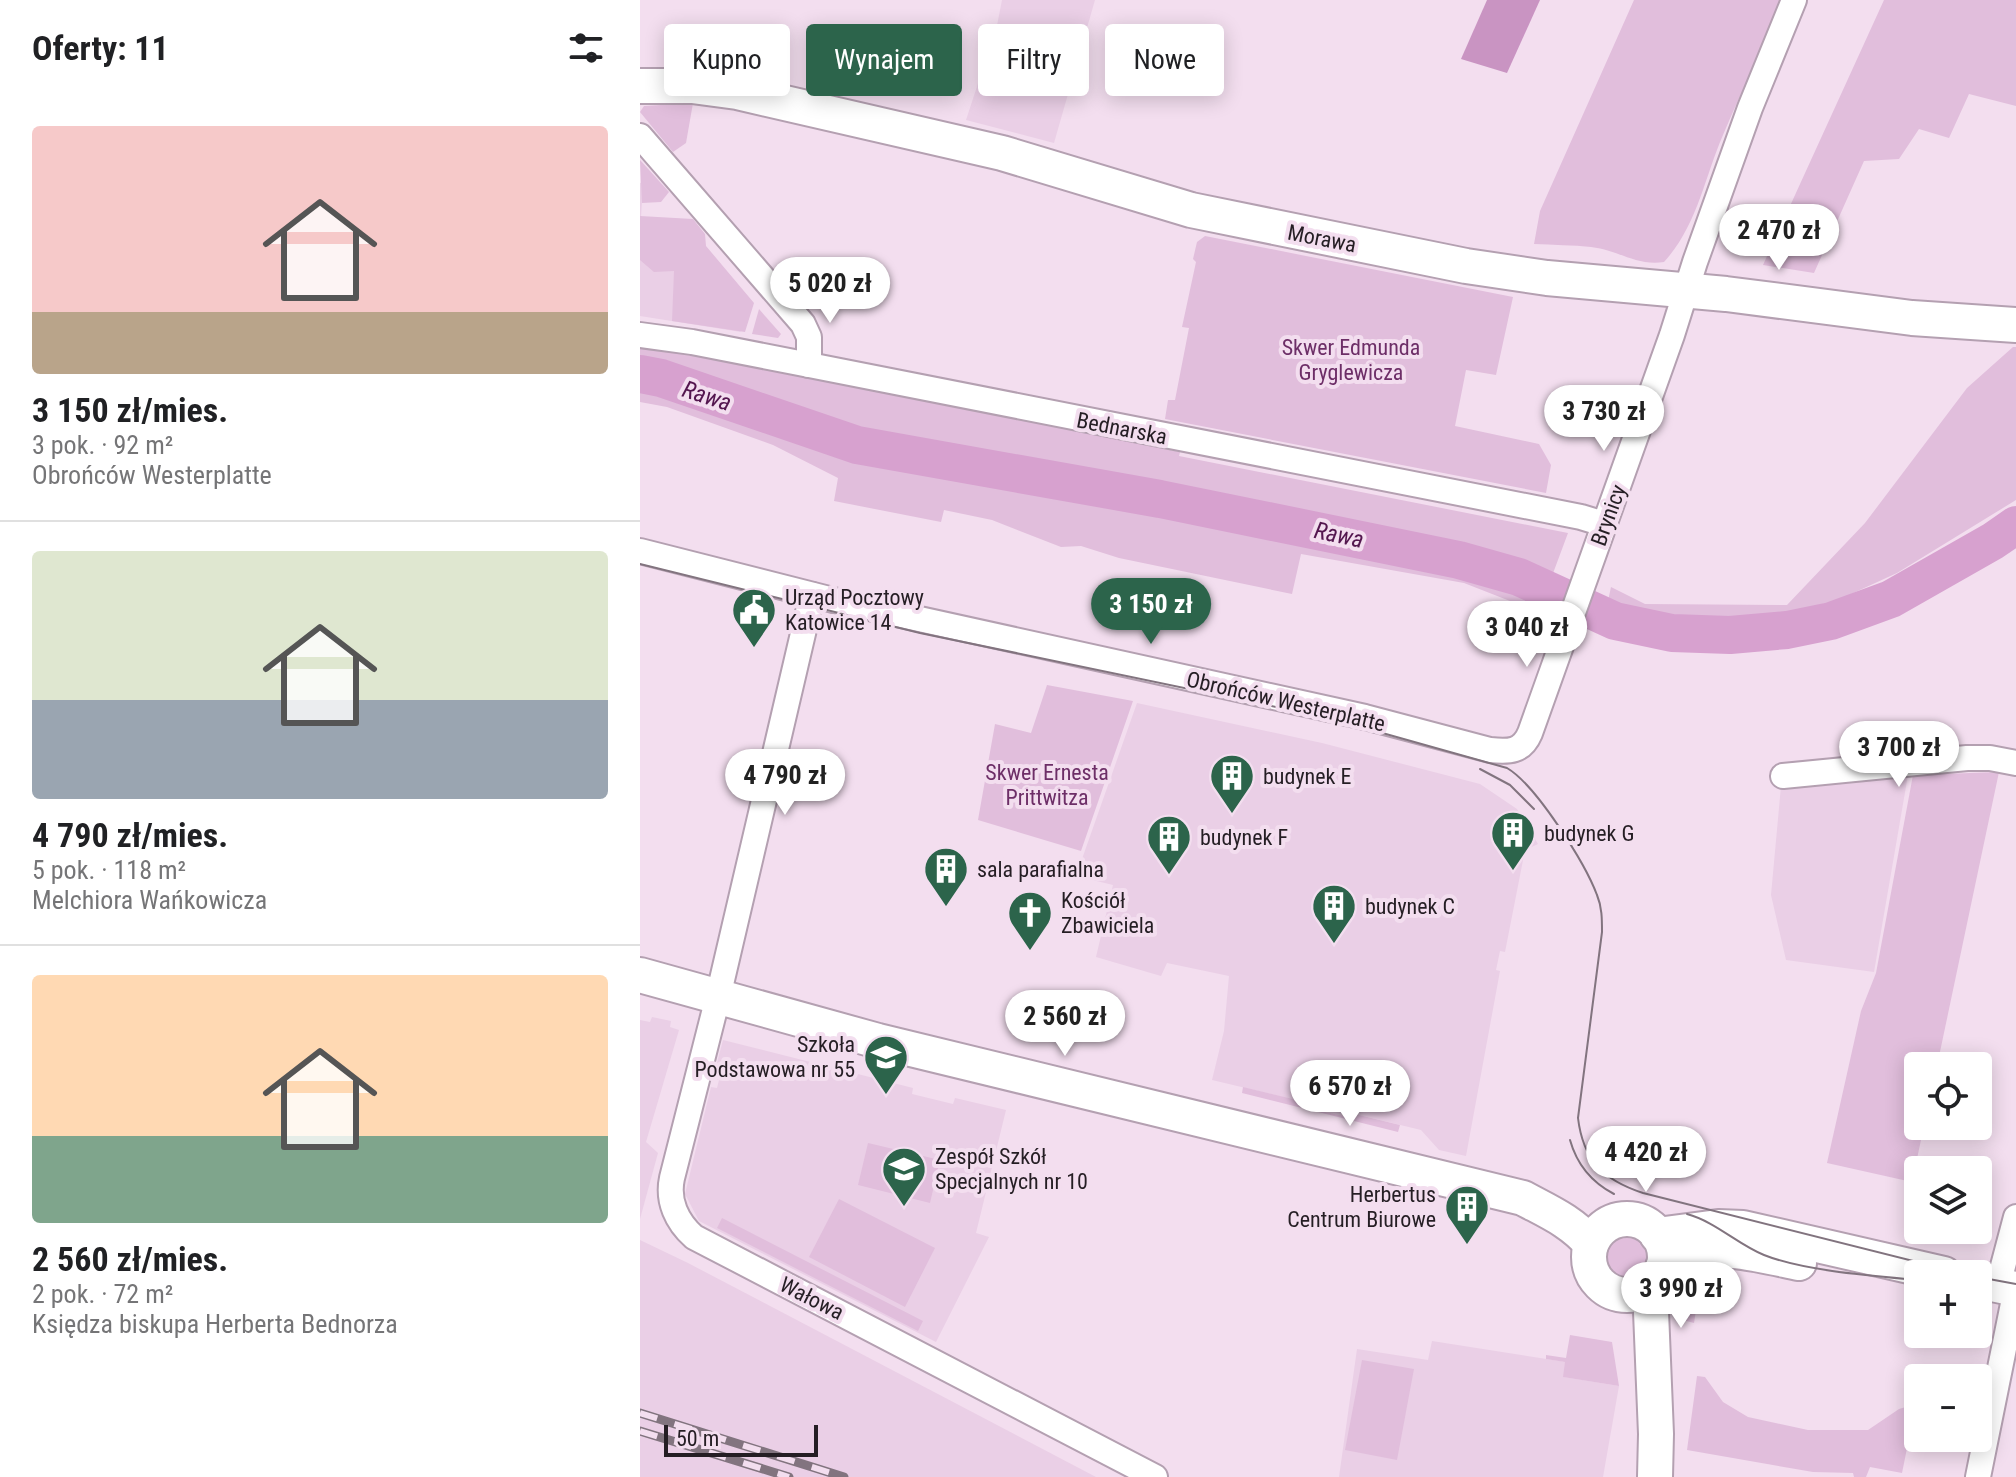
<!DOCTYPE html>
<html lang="pl">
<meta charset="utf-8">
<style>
body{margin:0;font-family:"Roboto Condensed",sans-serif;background:#f2f2f2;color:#202124;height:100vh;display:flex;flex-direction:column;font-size:30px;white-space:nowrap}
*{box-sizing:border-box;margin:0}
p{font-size:26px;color:#757577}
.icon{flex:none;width:44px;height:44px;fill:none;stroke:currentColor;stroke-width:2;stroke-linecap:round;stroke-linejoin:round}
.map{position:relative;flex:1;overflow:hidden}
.sheet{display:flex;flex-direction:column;background:#fff;width:640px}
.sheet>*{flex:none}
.hud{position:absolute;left:24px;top:24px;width:760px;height:72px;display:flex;gap:16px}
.tools{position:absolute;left:1264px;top:1052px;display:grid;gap:16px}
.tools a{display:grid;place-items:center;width:88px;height:88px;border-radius:8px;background:#fff;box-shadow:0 4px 20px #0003;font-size:40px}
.scale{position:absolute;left:24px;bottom:20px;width:154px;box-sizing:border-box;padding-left:8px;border:4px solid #251e24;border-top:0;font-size:22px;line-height:28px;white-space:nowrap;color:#251e24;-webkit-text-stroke:6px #f3deef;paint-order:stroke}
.price{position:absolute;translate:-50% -68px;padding:0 18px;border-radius:28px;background:#fff;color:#222;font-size:26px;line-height:52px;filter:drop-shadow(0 2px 4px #0008)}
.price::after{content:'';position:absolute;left:50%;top:48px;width:24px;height:18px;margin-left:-12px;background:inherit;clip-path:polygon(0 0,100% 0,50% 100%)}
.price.active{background:#2c644b;color:#fff}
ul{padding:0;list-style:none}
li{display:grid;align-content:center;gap:16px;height:424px;padding:0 32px}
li+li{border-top:2px solid #e0e0e0}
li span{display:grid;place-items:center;height:248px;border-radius:8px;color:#555}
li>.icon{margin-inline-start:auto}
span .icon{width:144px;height:144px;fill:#fffc;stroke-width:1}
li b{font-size:34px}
h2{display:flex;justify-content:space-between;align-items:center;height:96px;padding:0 32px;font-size:34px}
.tag{padding:0 28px;border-radius:8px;background:#fff;box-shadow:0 4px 20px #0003;font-size:28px;line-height:72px}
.tag.active{background:#2c644b;color:#fff}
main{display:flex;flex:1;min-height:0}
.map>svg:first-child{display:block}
.built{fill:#eacfe6}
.green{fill:#e1bedc}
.forest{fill:#c994c2}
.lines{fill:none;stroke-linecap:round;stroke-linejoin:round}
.river{stroke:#d7a1cf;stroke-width:38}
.street-casing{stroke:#b4a0b1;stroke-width:28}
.secondary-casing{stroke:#b4a0b1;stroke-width:38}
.street{stroke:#fff;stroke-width:24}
.secondary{stroke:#fff;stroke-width:34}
.tram{stroke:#82747f;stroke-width:2}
.rail-casing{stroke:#82747f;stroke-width:9}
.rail{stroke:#f3deef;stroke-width:6;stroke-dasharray:18;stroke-linecap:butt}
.labels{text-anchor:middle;stroke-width:8;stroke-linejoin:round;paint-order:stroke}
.street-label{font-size:22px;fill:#251e24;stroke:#f3deef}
.park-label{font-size:22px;fill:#6d2e67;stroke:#f3deef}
.poi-label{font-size:22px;fill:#251e24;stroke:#f3deef;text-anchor:start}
.water-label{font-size:24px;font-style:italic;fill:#54164f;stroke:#f3deef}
</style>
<main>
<section class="sheet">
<h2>Oferty: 11<svg class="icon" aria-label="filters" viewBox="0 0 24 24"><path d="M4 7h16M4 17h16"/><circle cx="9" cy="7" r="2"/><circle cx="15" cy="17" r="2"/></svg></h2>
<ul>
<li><span style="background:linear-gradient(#f6c9c9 75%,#b9a48a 0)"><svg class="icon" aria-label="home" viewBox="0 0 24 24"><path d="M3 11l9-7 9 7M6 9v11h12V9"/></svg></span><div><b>3 150 zł/mies.</b><p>3 pok. · 92 m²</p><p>Obrońców Westerplatte</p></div></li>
<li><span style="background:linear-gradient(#dfe7d0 60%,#9aa5b1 0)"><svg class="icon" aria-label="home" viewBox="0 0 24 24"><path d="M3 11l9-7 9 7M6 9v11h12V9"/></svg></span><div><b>4 790 zł/mies.</b><p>5 pok. · 118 m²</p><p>Melchiora Wańkowicza</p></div></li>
<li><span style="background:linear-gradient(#ffd9b3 65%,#7fa58c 0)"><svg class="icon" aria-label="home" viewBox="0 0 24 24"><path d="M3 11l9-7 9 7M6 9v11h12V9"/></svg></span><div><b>2 560 zł/mies.</b><p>2 pok. · 72 m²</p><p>Księdza biskupa Herberta Bednorza</p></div></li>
</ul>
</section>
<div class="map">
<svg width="1376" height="1477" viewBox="0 0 1376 1477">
<rect width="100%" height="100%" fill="#f3deef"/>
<g class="built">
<path d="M362,0H455L414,143L326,120L347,56H351Z"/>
<path d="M0,183H3L1,217L101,332L0,316Z"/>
<path d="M497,703L682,743L840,784L877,809L898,844L885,850L865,952L860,951L856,970L860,971L826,1156L799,1150L781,1130L715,1114L713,1119L685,1112V1107L572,1080L584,1031L589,976L527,963L521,976L456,957L473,885L436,876Z"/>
<path d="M1268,775L1234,972L1146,960L1131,895L1141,786Z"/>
<path d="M12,1017L31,1021L30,1027L39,1030L6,1142L18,1153L0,1219V1020L10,1022Z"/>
<path d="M83,1040L273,1088L272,1094L313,1104L315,1098L366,1110L336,1233L349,1237L296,1342L59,1221L45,1194L71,1087L77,1088L79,1080L73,1078Z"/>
<path d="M0,1240L48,1263L456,1477H0Z"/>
<path d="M792,1341L926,1362L924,1377L979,1386L963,1477H699L717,1349L788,1360Z"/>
</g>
<g class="green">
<path d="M994,0H1142C1124,46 1102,90 1083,135C1064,179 1057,226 1024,262C995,266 979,250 951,247C933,245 913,245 894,244L900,211Z"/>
<path d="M1244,0H1376V106L1329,94L1309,138L1279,129L1259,159L1224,161L1174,273L1123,265Z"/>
<path d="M53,103L46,143L33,152L0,112L4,106Z"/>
<path d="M0,160L29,192L21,202L2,203Z"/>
<path d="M0,216L53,219L65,234L66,246L114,303L105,332L32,321L34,271L14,272L0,260Z"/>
<path d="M565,236L873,297L856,375L826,370L815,426L899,444L911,465L906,493L525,419L528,400H535L549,328L542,327L556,262L553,259L557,242Z"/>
<path d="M119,309L141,334L138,338L112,334Z"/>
<path d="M0,346L44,352L540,452L539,456L928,533L912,576L870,557L772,535L360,453L216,431L92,387L0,359Z"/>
<path d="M1373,347H1376V500L1257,573L1198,600L1151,612L1095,617L1009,614L968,601L971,587L1005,604L1147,605L1225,523L1327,388Z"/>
<path d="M0,383L12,384L196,451L492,504L822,572L858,583L896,603L893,623L870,601L824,583L661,554L652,594L479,558L441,546L421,547L352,520L304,510L301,522L194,501L198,478L133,445L27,407L0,402Z"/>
<path d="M407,685L493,701L441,851L338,820L355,724L391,733Z"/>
<path d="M1359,772L1297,1066H1278V1126H1284L1272,1182L1187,1163L1221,1011L1236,973L1273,775Z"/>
<path d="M603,1087L686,1107L685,1112L713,1118L715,1114L760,1125L758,1132L602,1093Z"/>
<path d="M228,1143L300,1160L290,1203L218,1185Z"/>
<path d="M199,1199L295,1248L265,1307L169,1257Z"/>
<path d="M82,1218L283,1321L278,1331L77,1228Z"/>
<circle cx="986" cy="1257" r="21"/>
<path d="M1053,1283H1055L1058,1298L1054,1323L1039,1319L1038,1317Z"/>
<path d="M930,1335L972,1342L979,1386L923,1377L925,1362L906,1359V1355L926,1358Z"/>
<path d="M722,1360L774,1369L757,1460L705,1450Z"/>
<path d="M1057,1376L1065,1377L1083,1402L1108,1417L1168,1430H1228L1259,1409L1276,1404L1262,1473L1230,1467L1226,1477H1214L1213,1473L1173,1472L1047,1450Z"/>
</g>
<path class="forest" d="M847,0H900L867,73L821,59Z"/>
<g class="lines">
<path class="river" d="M0,374L21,378L217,445L520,499L819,560L879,577L975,621L1032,633L1090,635L1147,630L1191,621L1251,599L1353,541L1376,525"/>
<g class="street-casing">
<g id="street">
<path d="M0,136L163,324L169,337V365"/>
<path d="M0,335L52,342L154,362L941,517L964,524"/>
<path d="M0,551L193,600L725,717L850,750C869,752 882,752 890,733L1032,335L1055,262L1110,108L1154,0"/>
<path d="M172,595L78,997L32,1178C27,1201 37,1222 54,1237L515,1477"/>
<path d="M1143,776L1327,758H1350L1376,763"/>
<path d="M1358,1285L1376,1217"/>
<path d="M1338,1477L1376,1289"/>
</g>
</g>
<g class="secondary-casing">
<g id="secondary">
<path d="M0,86H52L97,92L362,153L551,210L826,266L907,278L1086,294L1272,318L1376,325"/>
<path d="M0,975L238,1041L883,1198C909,1212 931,1221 951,1244"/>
<circle cx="987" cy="1257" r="38"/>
<path d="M1017,1235L1078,1227L1103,1228L1304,1274"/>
<path d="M1023,1267C1033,1262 1042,1257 1052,1254C1081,1244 1129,1257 1159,1263"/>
<path d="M1338,1281L1376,1289"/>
<path d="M1010,1287L1016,1434L1015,1477"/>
</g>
</g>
<use href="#street" class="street"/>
<use href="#secondary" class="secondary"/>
<g class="tram">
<path d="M0,564L280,633L689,718L867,768C896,785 945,863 957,895C962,907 962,919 962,932L938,1118C943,1160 963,1180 1003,1193L1325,1274"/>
<path d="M840,769L870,785L894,809"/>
<path d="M930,1140C937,1165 951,1182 974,1194"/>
<path d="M1047,1214C1076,1222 1097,1244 1124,1255C1164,1271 1234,1276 1278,1280"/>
<path d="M1338,1277L1376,1284"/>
</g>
<g class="rail-casing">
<g id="rail">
<path d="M0,1413L204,1477"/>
<path d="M0,1431L149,1477"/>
</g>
</g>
<use href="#rail" class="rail"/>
</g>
<defs>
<g id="civic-pin" transform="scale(2.3)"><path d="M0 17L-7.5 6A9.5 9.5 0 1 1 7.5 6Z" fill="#2c644b" stroke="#f3deef"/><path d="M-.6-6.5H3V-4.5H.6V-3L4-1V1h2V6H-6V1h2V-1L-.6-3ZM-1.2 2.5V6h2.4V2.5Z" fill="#fff"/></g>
<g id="building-pin" transform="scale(2.3)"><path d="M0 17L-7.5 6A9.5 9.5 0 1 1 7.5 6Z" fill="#2c644b" stroke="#f3deef"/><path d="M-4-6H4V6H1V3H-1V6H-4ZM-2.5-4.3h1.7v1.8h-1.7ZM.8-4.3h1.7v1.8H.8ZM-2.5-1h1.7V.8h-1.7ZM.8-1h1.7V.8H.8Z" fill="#fff"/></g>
<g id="church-pin" transform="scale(2.3)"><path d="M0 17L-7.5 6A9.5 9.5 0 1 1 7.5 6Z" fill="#2c644b" stroke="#f3deef"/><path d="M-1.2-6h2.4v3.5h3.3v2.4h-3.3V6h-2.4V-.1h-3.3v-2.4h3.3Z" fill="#fff"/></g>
<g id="school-pin" transform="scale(2.3)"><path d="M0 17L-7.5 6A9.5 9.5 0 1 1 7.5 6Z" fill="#2c644b" stroke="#f3deef"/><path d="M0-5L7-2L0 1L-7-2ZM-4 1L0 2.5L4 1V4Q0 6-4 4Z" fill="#fff"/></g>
</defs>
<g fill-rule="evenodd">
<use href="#civic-pin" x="114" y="610"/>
<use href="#building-pin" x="592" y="776"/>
<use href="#building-pin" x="873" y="833"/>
<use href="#building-pin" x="529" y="837"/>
<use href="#building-pin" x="306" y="869"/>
<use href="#building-pin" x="694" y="906"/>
<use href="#church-pin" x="390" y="913"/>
<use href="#school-pin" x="246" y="1057"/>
<use href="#school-pin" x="264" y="1169"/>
<use href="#building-pin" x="827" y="1207"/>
</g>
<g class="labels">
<g class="street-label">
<text transform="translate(682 238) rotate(11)" y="8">Morawa</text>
<text transform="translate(482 428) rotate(11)" y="8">Bednarska</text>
<text transform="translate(968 515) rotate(-70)" y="8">Brynicy</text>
<text transform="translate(646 701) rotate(13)" y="8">Obrońców Westerplatte</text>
<text transform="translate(172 1298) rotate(27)" y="8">Wałowa</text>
</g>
<g class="park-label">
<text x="711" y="355">Skwer Edmunda<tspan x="711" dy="25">Gryglewicza</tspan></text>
<text x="407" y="780">Skwer Ernesta<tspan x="407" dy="25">Prittwitza</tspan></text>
</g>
<g class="poi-label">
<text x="145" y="605">Urząd Pocztowy<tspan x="145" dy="25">Katowice 14</tspan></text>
<text x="623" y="784">budynek E</text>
<text x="904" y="841">budynek G</text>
<text x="560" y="845">budynek F</text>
<text x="337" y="877">sala parafialna</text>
<text x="421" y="908">Kościół<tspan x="421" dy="25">Zbawiciela</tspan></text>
<text x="725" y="914">budynek C</text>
<text x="215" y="1052" text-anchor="end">Szkoła<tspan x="215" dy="25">Podstawowa nr 55</tspan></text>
<text x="295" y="1164">Zespół Szkół<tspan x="295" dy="25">Specjalnych nr 10</tspan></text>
<text x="796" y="1202" text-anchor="end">Herbertus<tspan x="796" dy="25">Centrum Biurowe</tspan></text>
</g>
<g class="water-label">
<text transform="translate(67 396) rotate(18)" y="8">Rawa</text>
<text transform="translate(699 535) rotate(12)" y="8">Rawa</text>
</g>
</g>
</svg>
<div class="tools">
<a><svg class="icon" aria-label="locate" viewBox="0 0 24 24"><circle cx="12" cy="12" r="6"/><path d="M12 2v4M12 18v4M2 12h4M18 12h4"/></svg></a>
<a><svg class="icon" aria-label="layers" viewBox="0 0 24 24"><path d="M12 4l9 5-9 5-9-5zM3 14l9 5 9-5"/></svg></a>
<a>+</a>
<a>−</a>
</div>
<div class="scale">50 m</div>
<b class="price" style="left:1139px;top:272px">2 470 zł</b>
<b class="price" style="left:190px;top:325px">5 020 zł</b>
<b class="price" style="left:964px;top:453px">3 730 zł</b>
<b class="price active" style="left:511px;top:646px">3 150 zł</b>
<b class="price" style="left:887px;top:669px">3 040 zł</b>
<b class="price" style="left:1259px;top:789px">3 700 zł</b>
<b class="price" style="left:145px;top:817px">4 790 zł</b>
<b class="price" style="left:425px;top:1058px">2 560 zł</b>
<b class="price" style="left:710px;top:1128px">6 570 zł</b>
<b class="price" style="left:1006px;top:1194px">4 420 zł</b>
<b class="price" style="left:1041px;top:1330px">3 990 zł</b>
<div class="hud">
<a class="tag">Kupno</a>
<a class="tag active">Wynajem</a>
<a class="tag">Filtry</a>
<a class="tag">Nowe</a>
</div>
</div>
</main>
